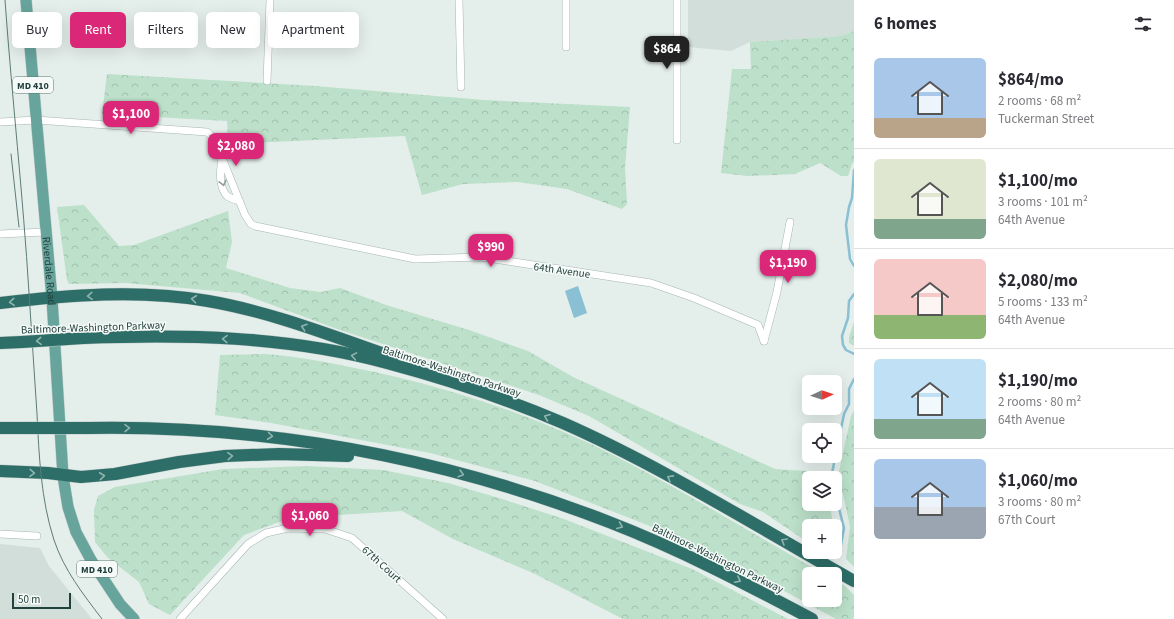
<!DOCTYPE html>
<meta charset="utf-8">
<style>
body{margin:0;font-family:"Source Sans 3",sans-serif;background:#f2f2f3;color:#2b2b33;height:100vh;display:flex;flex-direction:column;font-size:15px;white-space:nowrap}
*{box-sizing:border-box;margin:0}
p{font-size:13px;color:#7c7c81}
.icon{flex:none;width:22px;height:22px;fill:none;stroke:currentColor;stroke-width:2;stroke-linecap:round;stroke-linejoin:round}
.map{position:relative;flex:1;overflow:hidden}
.details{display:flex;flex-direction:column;background:#fff;width:320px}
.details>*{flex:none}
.hud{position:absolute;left:12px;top:12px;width:380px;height:36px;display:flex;gap:8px}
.needle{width:26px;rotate:87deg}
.buttons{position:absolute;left:802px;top:375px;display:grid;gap:8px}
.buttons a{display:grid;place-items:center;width:40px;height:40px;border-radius:6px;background:#fff;box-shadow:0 4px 16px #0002;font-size:20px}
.scale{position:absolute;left:12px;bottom:10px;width:59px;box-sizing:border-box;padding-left:4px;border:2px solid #22403c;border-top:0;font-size:11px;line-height:14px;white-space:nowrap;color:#22403c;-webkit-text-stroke:3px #f5faf8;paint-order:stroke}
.price{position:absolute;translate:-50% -34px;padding:0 9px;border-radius:8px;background:#db2777;color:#fff;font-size:13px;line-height:26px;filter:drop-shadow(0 1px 2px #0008)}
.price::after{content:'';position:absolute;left:50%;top:24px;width:12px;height:9px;margin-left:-6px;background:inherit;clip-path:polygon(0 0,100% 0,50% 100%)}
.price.on{background:#222;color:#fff}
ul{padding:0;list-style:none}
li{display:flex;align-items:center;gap:12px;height:100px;padding:0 20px}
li+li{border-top:1px solid #e1e1e2}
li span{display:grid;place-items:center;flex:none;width:112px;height:80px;border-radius:6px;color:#555}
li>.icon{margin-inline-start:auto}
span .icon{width:48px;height:48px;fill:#fffc;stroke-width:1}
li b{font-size:17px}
h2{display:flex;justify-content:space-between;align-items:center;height:48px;padding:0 20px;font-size:17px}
.pill{padding:0 14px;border-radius:6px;background:#fff;box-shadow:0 4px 16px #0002;font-size:14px;line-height:36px}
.pill.on{background:#db2777;color:#fff}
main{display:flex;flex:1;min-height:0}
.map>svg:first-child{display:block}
.built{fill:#d2deda}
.forest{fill:url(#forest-crowns)}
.water{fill:#8ac0d4}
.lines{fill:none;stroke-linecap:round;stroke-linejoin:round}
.stream{stroke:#8ac0d4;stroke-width:2.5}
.street-casing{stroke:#a6b6b3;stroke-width:8}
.primary-casing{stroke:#c1cac8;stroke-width:12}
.highway-casing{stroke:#c1cac8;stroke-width:13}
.street{stroke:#fff;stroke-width:7}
.primary{stroke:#67a59c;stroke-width:11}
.highway{stroke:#2d6e68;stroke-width:12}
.tram{stroke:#5d7c77;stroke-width:1}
.highway-bridge-casing{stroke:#c1cac8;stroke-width:13;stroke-linecap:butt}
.highway-bridge{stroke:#2d6e68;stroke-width:12}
.oneway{stroke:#90a09e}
.oneway2{stroke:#91b4b0}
.labels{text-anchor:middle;stroke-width:3;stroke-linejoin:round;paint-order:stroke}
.shield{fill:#f5faf8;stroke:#617874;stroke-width:1}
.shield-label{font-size:10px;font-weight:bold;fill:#22403c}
.street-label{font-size:11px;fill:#22403c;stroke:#f5faf8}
</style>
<main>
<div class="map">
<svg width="854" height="619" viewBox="0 0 854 619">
<defs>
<pattern id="forest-crowns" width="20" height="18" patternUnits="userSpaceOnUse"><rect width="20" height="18" fill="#bce0ca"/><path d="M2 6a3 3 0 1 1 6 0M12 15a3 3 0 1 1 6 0" fill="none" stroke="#a1c1ae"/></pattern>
</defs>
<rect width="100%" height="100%" fill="#e4eeeb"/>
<g class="built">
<path d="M688,0H854V31L840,36L750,42L731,51L688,47Z"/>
<path d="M0,544L40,548L49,566L92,619H0Z"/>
</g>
<g class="forest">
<path d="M854,31V162L852,164L848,176H841L820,163L795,174L748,176L721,173L732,69H751L750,42L840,36Z"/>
<path d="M107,74L315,86L484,100L630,107L625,167L627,204L622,209L567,189L518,182L463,184L422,195L405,136L249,143L228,141L227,121L102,114Z"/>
<path d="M84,205L119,246L134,245L228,211L232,242L226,268L290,288L321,292L340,288L386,305L469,330L528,351L573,377L775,469L823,472V478H809V504H830L833,526H809V543L763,512L740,504L589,416L539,395L337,329L240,293L126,283L69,284L67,280L57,207Z"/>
<path d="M854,322V346L849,343V337Z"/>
<path d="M265,354C296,356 325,362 355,368C446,386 534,415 617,457C687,493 755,535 824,574H809V600H835V580L845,586L854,595V617L853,619H836L734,564L655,528L535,481L430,453L271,423L215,415L220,355Z"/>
<path d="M854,410V567L846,559L850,527L843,494L838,483V476L851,416Z"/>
<path d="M307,466L383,470L448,483L499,498L564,519L692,569L788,619H623L533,573L453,539L402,511L305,517L282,521L244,535L170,615L149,604L139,582L107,557L95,542L94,510L98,496L115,487L223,469Z"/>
</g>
<path class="water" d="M578,286L587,313L574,318L565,291Z"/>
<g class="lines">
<g class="stream">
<path d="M854,170L852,198L849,207L846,225L850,259L854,266"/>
<path d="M854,294L849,301L848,318L842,336L843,345L846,350L854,354"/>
<path d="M831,478L844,414L849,404V389L854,379"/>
<path d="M835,493L844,528L840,550"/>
</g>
<g class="street-casing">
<g id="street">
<path d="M459,0L461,87"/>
<path d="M566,0V47"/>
<path d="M267,81L270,0"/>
<path d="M0,122L36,120L207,132L214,138L245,215L251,224L255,226L415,259L481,257L651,283L694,298L758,325L764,341"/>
<path d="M677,140V0"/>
<path d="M222,159C220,170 218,186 227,196C230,198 236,200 239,201"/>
<path d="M0,234L45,232"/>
<path d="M764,341L777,292L790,222"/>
<path d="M0,534L37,536"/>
<path d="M180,619L248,544L266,533L288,528L325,529L352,538L443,619"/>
</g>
</g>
<g class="primary-casing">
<g id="primary">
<path id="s1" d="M26,0L52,299L63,476L68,507L76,532L91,560L120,604L134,619"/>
</g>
</g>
<g class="highway-casing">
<g id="highway">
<path d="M0,303C68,295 140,289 208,301C272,312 332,336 393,357"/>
<path d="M83,338C184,334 289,336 387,363C447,379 507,399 563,423C663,467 759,528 854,581"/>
<path d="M0,343L22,342"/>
<path d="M0,428H27"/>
<path d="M88,428C267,425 442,457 609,522C679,549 746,584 812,619"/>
<path d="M0,471L48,473L81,477L115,474L179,462L225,456L279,454L348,456"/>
</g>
</g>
<use href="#street" class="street"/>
<use href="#primary" class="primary"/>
<use href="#highway" class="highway"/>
<g class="tram">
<path d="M5,0C12,98 23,195 29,293C32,333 34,374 37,414C39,456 41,500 54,540C64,570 83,594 102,619"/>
<path d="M11,154L19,227"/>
</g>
<g class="highway-bridge-casing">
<g id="highway-bridge">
<path d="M22,342L83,338"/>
<path d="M27,428H88"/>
</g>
</g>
<use href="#highway-bridge" class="highway-bridge"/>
</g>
<defs><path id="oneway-chevron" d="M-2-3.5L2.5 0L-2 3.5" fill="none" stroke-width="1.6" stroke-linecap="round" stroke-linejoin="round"/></defs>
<use class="oneway" href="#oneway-chevron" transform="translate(223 183) rotate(76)"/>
<g class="oneway2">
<use href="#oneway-chevron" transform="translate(90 296) rotate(177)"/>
<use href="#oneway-chevron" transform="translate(194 299) rotate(-173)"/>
<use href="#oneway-chevron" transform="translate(12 302) rotate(175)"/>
<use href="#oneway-chevron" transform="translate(304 327) rotate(-161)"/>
<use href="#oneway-chevron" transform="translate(225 339) rotate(-179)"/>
<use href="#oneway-chevron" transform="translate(39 341) rotate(176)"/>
<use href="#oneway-chevron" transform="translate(354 356) rotate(-170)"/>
<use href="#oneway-chevron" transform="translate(547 417) rotate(-158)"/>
<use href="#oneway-chevron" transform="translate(127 428) rotate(-1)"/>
<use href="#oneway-chevron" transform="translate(270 436) rotate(7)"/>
<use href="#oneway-chevron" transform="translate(230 456) rotate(-4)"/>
<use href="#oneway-chevron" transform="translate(32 473) rotate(2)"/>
<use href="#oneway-chevron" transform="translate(461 474) rotate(16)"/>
<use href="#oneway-chevron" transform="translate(102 476) rotate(-6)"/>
<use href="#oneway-chevron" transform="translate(670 478) rotate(-151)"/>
<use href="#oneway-chevron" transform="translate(620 526) rotate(22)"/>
<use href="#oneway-chevron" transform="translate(784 541) rotate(-150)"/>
<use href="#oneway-chevron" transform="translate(738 580) rotate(27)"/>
</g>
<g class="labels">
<g class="shield">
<rect x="13" y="77" width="40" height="16" rx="3"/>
<rect x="77" y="561" width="40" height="16" rx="3"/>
</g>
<g class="shield-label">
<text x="33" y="89">MD 410</text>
<text x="97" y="573">MD 410</text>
</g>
<g class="street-label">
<text transform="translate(562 270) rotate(8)" y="4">64th Avenue</text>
<text dy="4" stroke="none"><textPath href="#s1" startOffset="272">Riverdale Road</textPath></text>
<text transform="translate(93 327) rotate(-2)" y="4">Baltimore-Washington Parkway</text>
<text transform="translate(452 371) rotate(18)" y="4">Baltimore-Washington Parkway</text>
<text transform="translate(718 558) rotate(26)" y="4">Baltimore-Washington Parkway</text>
<text transform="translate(382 564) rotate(42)" y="4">67th Court</text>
</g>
</g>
</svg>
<div class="buttons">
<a><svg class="needle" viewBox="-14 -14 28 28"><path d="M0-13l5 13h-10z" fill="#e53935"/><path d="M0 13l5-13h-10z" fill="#7c7c81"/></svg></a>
<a><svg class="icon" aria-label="locate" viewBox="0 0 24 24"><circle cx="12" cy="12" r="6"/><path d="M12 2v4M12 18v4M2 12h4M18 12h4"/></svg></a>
<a><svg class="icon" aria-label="layers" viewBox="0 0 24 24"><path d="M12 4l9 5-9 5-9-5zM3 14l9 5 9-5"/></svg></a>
<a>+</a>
<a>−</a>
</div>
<div class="scale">50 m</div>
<b class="price on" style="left:667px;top:70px">$864</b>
<b class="price" style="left:131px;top:135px">$1,100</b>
<b class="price" style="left:236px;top:167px">$2,080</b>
<b class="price" style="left:491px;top:268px">$990</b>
<b class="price" style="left:788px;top:284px">$1,190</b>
<b class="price" style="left:310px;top:537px">$1,060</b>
<div class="hud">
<a class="pill">Buy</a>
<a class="pill on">Rent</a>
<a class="pill">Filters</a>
<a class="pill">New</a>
<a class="pill">Apartment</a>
</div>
</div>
<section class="details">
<h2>6 homes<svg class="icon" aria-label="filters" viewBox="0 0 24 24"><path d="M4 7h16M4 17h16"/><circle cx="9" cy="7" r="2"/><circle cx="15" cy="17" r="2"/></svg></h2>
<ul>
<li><span style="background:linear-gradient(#a9c7e8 75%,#b9a48a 0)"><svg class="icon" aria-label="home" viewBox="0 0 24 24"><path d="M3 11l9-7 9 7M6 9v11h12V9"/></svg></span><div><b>$864/mo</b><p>2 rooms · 68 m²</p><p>Tuckerman Street</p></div></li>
<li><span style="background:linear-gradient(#dfe7d0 75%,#7fa58c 0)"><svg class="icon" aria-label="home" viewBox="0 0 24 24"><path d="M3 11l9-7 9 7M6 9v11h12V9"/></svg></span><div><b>$1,100/mo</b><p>3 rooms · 101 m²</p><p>64th Avenue</p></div></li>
<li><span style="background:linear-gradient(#f6c9c9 70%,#8fb573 0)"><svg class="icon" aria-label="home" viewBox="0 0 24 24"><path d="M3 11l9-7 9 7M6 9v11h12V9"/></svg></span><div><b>$2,080/mo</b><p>5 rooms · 133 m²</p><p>64th Avenue</p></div></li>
<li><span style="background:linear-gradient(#bfe0f5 75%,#7fa58c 0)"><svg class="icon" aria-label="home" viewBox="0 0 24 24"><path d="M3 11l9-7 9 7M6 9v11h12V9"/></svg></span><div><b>$1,190/mo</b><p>2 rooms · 80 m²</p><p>64th Avenue</p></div></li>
<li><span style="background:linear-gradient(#a9c7e8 60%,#9aa5b1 0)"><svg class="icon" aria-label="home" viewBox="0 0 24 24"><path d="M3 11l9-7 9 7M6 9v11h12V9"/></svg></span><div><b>$1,060/mo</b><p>3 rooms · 80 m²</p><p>67th Court</p></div></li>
</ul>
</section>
</main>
